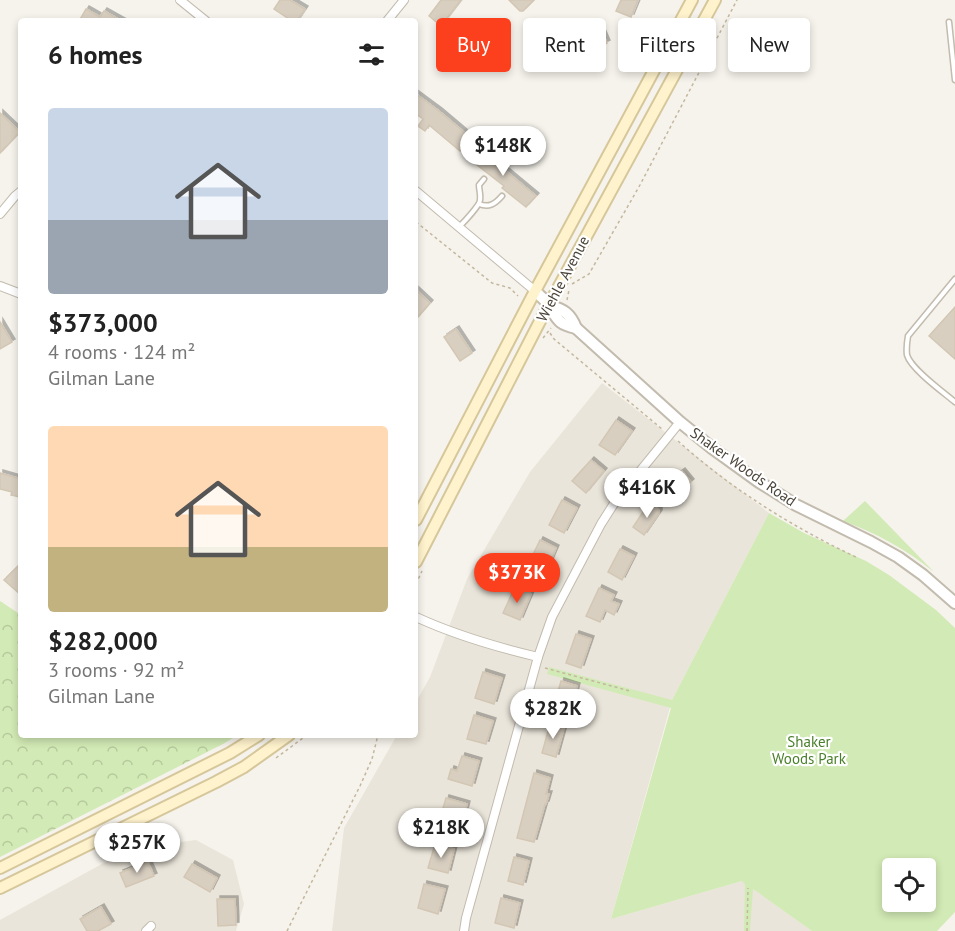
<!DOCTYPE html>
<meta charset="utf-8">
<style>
body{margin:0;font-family:"PT Sans",sans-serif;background:#f2f2f2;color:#222;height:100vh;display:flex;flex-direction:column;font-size:22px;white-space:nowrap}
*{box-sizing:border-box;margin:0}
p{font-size:20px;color:#767676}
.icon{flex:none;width:33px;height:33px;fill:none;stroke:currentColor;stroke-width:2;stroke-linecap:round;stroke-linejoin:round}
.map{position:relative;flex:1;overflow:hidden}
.sheet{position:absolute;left:18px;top:18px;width:400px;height:720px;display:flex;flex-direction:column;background:#fff;border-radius:6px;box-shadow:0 3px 9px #0003}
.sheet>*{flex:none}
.banner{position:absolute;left:436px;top:18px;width:428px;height:54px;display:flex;gap:12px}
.controls{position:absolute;left:882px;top:858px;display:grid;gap:12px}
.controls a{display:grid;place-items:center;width:54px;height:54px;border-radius:6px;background:#fff;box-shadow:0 3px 9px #0003;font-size:30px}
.price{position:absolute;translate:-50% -51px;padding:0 14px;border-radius:21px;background:#fff;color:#222;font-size:20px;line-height:39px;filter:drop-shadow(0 2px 3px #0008)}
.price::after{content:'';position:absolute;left:50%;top:36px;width:18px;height:14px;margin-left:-9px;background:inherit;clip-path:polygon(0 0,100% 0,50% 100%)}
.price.active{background:#fc3f1d;color:#fff}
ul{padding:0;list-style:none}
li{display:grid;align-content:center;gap:12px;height:318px;padding:0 30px}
li span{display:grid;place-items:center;height:186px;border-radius:6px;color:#555}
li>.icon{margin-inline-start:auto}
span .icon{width:108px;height:108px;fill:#fffc;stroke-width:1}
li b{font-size:26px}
h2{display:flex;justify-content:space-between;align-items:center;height:72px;padding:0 30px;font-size:26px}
.tag{padding:0 21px;border-radius:6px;background:#fff;box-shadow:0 3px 9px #0003;font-size:21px;line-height:54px}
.tag.active{background:#fc3f1d;color:#fff}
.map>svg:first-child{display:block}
.residential{fill:#eae5da}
.forest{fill:url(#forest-crowns)}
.green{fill:#d2eab5;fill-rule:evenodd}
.building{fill:#d8cfc1;stroke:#d3c7b4;stroke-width:1.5;filter:url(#shadow)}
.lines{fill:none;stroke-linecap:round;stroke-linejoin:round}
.service-casing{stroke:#c2bbae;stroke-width:7}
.minor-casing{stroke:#c2bbae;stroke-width:10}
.tertiary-casing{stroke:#c2bbae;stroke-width:14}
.secondary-casing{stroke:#d6c79b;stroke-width:14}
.path{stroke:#c4b79f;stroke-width:1.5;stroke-dasharray:3 3;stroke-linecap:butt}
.service{stroke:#fff;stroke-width:4}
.minor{stroke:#fff;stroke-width:8}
.tertiary{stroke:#fff;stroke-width:10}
.secondary{stroke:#fff3cd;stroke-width:10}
.labels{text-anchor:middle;stroke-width:4.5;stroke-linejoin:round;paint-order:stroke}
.street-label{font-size:15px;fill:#4b4439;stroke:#fff}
.park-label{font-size:15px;fill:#4a7f2a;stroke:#fff}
</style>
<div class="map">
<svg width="955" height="931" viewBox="0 0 955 931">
<defs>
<pattern id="forest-crowns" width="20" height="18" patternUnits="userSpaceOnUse" patternTransform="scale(1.5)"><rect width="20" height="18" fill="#d2eab5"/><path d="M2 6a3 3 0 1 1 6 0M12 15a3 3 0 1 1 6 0" fill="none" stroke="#b6ca9c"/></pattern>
<filter id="shadow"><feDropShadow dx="3" dy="-3" stdDeviation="0" flood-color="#0004"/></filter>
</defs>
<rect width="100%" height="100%" fill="#f6f3ec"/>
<g class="residential">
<path d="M602,383L769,513L672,700L611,919L742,881L812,931H332L344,828L397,735H416V702L430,677L467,579L530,472Z"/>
<path d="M196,840L233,860L244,904L236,931H0V920L129,849Z"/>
</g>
<path class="forest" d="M0,601L21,615V735H238L223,744L0,857Z"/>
<g class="green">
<path d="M865,501L934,572C906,549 876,533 843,521Z"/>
<path d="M769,513L804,533L866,561L889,575L936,610L955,628V912L937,931H812L753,889L750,931H744L745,884L742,881L611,919L671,708L547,674L549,667L672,700ZM892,868H926V902H892Z"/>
</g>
<g class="building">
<path d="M280,0H290L305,9L297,21H292L274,9Z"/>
<path d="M441,0H461L441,26L429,16Z"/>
<path d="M509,0H534L523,11H520Z"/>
<path d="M621,0H638L631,17L616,11Z"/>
<path d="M86,9L100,17L104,11L122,21H79Z"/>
<path d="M534,23L558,35L551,49L527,38Z"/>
<path d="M600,27L607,43L582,54L575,38Z"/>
<path d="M416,94L439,111L471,138L460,151L429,125L425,131L418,126L423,119L416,114Z"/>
<path d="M0,113L20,132L0,153Z"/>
<path d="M483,147L504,164L501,167L536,196L526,207L502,188L504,186L472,161Z"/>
<path d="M416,290L430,303L416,319Z"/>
<path d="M955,307V359L929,336Z"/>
<path d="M0,322L12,342L0,349Z"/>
<path d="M456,329L472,353L460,361L444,337Z"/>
<path d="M616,420L632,431L615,455L599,445Z"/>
<path d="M591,460L604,471L586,493L572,481Z"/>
<path d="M682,471L691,482L667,501L658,490Z"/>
<path d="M0,473L21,479L20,497L11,495L12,492L0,489Z"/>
<path d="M562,500L577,508L564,533L549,525Z"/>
<path d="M649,503L659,510V513L644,535L633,527Z"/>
<path d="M540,540L556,548L546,571L529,563Z"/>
<path d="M620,549L634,556L622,580L608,572Z"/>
<path d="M17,567L21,571V595L4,580Z"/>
<path d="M515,587L531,594L520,620L503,613Z"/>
<path d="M599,588L614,595L611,601L619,604L614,615L605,610L600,622L586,616Z"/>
<path d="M576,634L591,639L581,668L566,663Z"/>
<path d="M483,672L502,678L494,704L475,698Z"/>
<path d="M561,681L577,686L571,710L554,706Z"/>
<path d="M474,715L493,721L486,744L467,739Z"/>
<path d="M550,724L564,728L556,757L542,753Z"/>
<path d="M462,756L479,761L472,786L448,779L451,769L457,771Z"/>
<path d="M534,773L550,778L546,794H549L546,804H545L534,842L517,838Z"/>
<path d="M446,798L467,804L461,828L439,822Z"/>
<path d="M435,844L454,849L448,873L428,868Z"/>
<path d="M514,857L529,861L523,885L508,881Z"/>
<path d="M148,862L154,876L126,887L120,873Z"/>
<path d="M192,864L217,878L210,892L184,877Z"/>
<path d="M424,884L445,889L438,914L418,908Z"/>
<path d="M501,898L520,903L514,928L495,923Z"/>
<path d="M217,899H235L236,925L218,926Z"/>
<path d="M101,907L111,924L98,931H87L80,919Z"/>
</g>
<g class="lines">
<g class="service-casing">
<g id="service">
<path d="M949,22L955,80"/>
<path d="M479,204C489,208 495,204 502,196"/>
<path d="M459,227C464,222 480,205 480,200C481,195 479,190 479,185L484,179"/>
<path d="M955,279L908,336C907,342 906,348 907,355C911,369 943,392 955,402"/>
</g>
</g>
<g class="minor-casing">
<g id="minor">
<path d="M180,0L206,21"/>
<path d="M387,21L404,0"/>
<path d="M416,191L535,291"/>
<path d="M0,214L15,196L21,191"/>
<path d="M0,286L21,294"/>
<path d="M416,617C455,635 496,647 538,657"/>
<path d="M146,931L151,926"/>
<path d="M464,931L466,918L538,657L552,617L601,524L615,502L680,422"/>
</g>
</g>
<g class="tertiary-casing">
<g id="tertiary">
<path d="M535,291C540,296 546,300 549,306C558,320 558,324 576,328"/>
<path d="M549,305C564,310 570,313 576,328L680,422L712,448L759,482L796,505L871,542L898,557L923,575L955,603"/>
</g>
</g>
<g class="secondary-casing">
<g id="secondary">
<path d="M416,520L535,291L692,0"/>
<path d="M416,562L539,323L715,0"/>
<path d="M0,868L230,753L259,735"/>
<path d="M0,888L216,782L244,767L289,735"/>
</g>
</g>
<g class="path">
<path d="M416,222L492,283L510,288L518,296"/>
<path d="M572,284L589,274L640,185L737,0"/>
<path d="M567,300L569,290"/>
<path d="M550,333L554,339L662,429"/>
<path d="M543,338L551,328"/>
<path d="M678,441C731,489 794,528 858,558"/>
<path d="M416,584L422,571"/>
<path d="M545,668L630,691"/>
<path d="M276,758L307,735"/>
<path d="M287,931L360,786L372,759L378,735"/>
<path d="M747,931L748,888"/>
</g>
<use href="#service" class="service"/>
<use href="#minor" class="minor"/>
<use href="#tertiary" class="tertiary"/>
<use href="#secondary" class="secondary"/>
</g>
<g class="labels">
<g class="street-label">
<text transform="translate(563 279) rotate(-62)" y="5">Wiehle Avenue</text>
<text transform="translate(743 467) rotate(35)" y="5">Shaker Woods Road</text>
</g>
<g class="park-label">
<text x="809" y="747">Shaker<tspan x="809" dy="17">Woods Park</tspan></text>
</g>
</g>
</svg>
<div class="controls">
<a><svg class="icon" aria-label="locate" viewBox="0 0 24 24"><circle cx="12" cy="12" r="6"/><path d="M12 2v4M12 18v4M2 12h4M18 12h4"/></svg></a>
</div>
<b class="price" style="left:503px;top:177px">$148K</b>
<b class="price" style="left:647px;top:519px">$416K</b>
<b class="price active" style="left:517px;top:604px">$373K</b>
<b class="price" style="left:553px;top:740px">$282K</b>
<b class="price" style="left:441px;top:859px">$218K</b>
<b class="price" style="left:137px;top:874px">$257K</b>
<div class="banner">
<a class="tag active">Buy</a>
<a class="tag">Rent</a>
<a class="tag">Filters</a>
<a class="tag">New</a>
</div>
<section class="sheet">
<h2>6 homes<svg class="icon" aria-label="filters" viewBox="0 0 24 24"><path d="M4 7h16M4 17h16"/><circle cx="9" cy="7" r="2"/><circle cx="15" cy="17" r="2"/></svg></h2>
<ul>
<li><span style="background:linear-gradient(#c9d6e8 60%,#9aa5b1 0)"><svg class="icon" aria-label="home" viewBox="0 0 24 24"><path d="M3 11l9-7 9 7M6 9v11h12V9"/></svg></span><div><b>$373,000</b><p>4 rooms · 124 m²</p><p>Gilman Lane</p></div></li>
<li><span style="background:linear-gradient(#ffd9b3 65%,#c2b280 0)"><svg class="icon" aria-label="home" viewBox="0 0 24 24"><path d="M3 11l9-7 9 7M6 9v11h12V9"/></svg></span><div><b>$282,000</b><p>3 rooms · 92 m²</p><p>Gilman Lane</p></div></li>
</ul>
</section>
</div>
